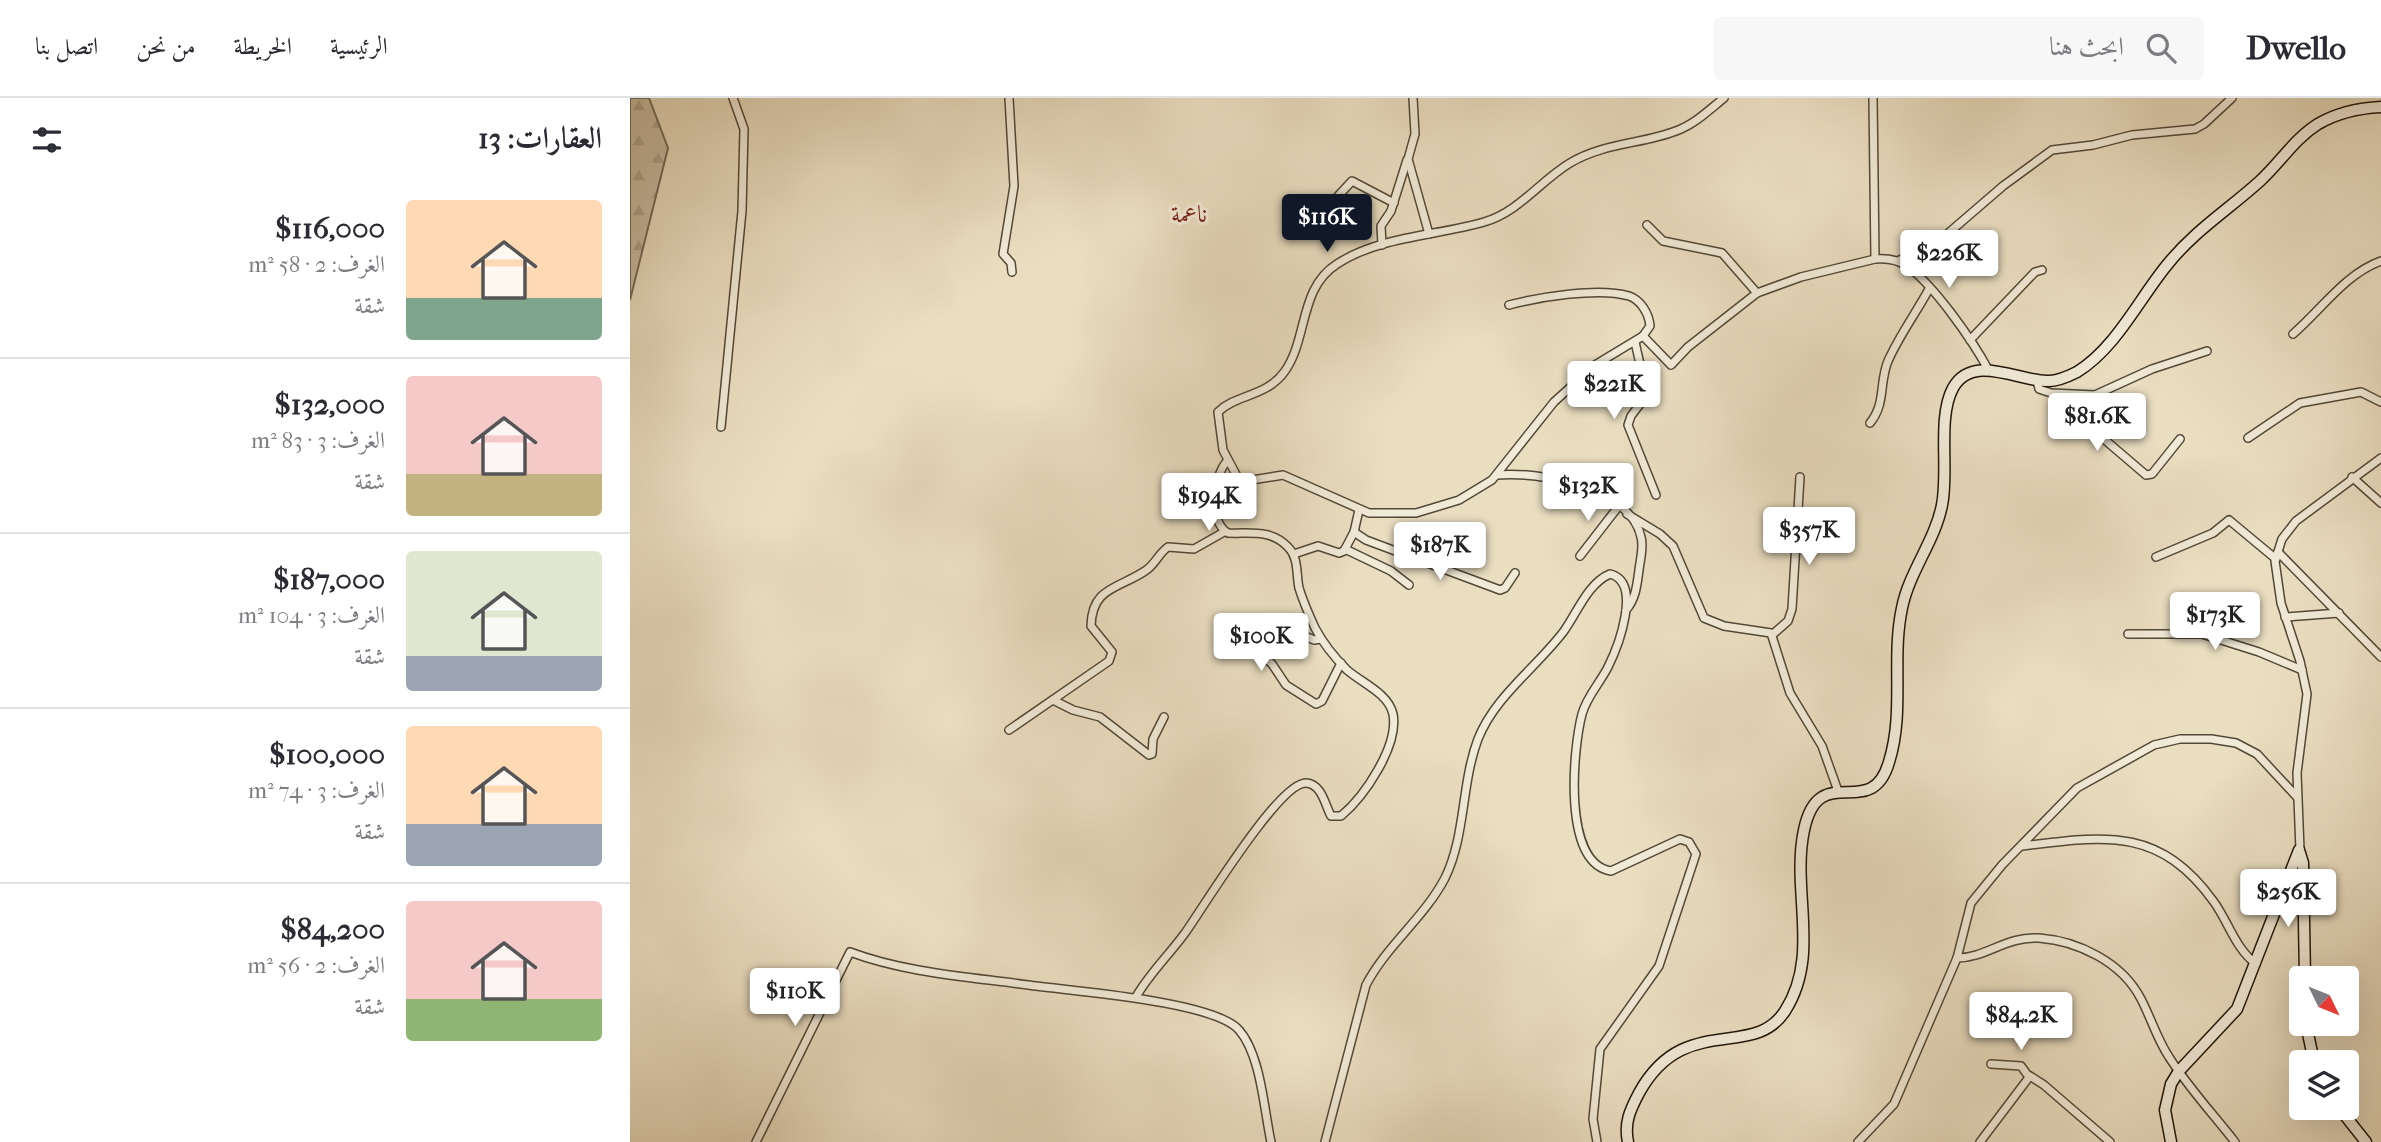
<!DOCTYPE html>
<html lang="ar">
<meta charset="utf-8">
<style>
body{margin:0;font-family:"IM FELL French Canon",Amiri,serif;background:#f7f7f7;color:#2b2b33;direction:rtl;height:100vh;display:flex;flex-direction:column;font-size:26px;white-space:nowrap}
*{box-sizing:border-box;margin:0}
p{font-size:23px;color:#7c7c81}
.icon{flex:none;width:38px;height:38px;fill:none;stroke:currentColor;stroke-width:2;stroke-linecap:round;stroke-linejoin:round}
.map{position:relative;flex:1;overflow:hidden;direction:ltr}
.side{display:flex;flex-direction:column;background:#fff;width:630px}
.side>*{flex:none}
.needle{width:46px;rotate:133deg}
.buttons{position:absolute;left:1659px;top:868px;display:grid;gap:14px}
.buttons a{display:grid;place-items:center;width:70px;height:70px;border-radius:7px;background:#fff;box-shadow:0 7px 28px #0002;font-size:35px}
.price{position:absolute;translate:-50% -60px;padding:0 16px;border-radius:7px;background:#fff;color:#222;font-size:23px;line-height:46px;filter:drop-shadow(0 2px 4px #0008)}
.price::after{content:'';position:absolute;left:50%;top:42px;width:21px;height:16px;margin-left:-10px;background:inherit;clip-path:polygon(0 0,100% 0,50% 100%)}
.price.current{background:#111827;color:#fff}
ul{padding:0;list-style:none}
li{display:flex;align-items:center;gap:21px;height:175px;padding:0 28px}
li+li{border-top:2px solid #e1e1e2}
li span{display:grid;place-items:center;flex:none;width:196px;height:140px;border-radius:7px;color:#555}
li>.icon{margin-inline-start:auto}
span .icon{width:84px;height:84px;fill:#fffc;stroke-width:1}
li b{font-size:30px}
h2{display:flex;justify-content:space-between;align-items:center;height:84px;padding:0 28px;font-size:30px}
header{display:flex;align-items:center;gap:42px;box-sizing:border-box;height:98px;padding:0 35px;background:#fff;border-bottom:2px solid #e1e1e2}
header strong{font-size:33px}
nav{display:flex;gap:38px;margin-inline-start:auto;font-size:24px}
.search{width:490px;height:63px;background:#f7f7f7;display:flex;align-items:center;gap:18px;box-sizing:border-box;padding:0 24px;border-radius:7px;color:#7c7c81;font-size:26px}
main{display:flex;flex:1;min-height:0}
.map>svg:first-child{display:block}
.forest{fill:url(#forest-firs);stroke:#746956;stroke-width:2}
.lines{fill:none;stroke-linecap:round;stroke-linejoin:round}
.street-casing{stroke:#524837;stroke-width:10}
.secondary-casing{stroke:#201609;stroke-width:13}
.street{stroke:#f1ead7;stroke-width:7}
.secondary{stroke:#f1ead7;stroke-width:10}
.labels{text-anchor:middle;stroke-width:6;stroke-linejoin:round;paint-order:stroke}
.quarter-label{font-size:24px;fill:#7a1f14;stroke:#f1ead7}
</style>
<header>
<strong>Dwello</strong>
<div class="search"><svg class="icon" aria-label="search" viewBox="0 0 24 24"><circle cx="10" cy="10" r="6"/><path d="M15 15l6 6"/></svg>ابحث هنا</div>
<nav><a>الرئيسية</a><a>الخريطة</a><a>من نحن</a><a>اتصل بنا</a></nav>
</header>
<main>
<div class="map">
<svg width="1751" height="1044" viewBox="0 0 1751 1044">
<defs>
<pattern id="forest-firs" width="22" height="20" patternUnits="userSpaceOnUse" patternTransform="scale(1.75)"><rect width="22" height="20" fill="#c8bca2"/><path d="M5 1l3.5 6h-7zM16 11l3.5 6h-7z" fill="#aca18a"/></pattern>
</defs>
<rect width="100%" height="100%" fill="#eadec1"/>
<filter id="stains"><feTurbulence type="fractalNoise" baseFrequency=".00286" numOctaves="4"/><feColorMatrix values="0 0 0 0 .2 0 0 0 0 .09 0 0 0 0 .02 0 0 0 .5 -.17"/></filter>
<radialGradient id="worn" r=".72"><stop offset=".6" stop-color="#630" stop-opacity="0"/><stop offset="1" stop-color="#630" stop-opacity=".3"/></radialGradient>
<path class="forest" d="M0,0H19L38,50L0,202Z"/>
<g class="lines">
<g class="street-casing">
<g id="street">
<path d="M379,0L384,88L373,156L381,165L382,174"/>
<path d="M783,0L785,36L778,61L799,136"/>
<path d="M697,110L722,83L764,105"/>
<path d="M1017,127L1033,143L1092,155L1127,195"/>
<path d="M752,147L751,128L761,113L777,62"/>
<path d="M1245,161C1256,160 1268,162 1277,168C1304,187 1343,243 1359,273"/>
<path d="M1268,163L1315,138L1373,88L1422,52L1463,47L1502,37L1565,31L1574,26L1602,0"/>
<path d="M879,207C910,199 968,189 999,198C1011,202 1019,216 1020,228L1013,238L965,267L924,304L862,382L829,402L786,415H739L653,377L610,384L593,352L588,314C606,296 637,299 655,273C678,240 669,190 707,166C750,138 806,138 854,124C889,114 910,83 940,65C973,45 1012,46 1046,33C1065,26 1079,12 1094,0"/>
<path d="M1663,236C1692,211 1715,176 1751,163"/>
<path d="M1013,238L1041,267L1058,249L1127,195L1171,179L1245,161L1243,0"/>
<path d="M1340,242L1405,174L1412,172"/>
<path d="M1005,244L1017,297L1001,318L998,327L1026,397"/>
<path d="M1407,283L1409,291L1421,295L1465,297L1468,304L1459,322L1461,330L1516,377L1522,376L1550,341"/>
<path d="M1465,297L1522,271L1577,253"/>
<path d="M1240,325C1256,306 1249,284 1258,263C1269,238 1286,215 1299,191"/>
<path d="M91,329L112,113L114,31L103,0"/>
<path d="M1618,340L1670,305L1731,294L1751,304"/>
<path d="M867,377C909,373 1000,389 1011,439C1014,449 1010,462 1009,472C1007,486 1006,501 996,512"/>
<path d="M1722,379L1751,405"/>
<path d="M997,416L1030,436L1043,448L1074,520L1094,528L1141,535L1160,595L1192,648L1208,693"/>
<path d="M724,434L736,442L870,492L875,490L885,475"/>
<path d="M715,451L761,473L779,487"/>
<path d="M1648,454L1751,559"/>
<path d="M664,456L688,448L709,455L714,453L724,434L729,412"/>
<path d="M950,458L988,409"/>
<path d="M1526,459L1583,435L1599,422L1646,461"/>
<path d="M1655,519L1709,515"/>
<path d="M1498,536H1572L1629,554L1672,572"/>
<path d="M1142,537L1158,523L1162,511L1170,379"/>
<path d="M691,541L684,542L646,525L623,549L642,566L656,587L686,606L692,603L711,565"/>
<path d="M423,602L443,612L470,619L519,657L522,656L523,641L534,619"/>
<path d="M379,632L479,563L482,554L461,528C462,489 488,491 515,473C525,467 528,456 538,449L564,451L594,434"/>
<path d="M1392,748C1475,738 1529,728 1584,804C1599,825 1605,850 1626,866"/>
<path d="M1670,752L1667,675L1677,596L1670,563L1651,505L1645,463L1652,441L1666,423L1751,360"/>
<path d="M1327,860C1356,860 1376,838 1409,840C1448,843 1492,864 1511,901C1521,920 1527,941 1539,959C1558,989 1583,1016 1605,1044"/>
<path d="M506,899C519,876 539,857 555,835C573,810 649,684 676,685C692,686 695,707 701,718H711C734,699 769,648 763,616C758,595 732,585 717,572C705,560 693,545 685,530C679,517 673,503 669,490C666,476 669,460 658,449C641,431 621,436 598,435C578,424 583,379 597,363"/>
<path d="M1361,966L1391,968L1399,979"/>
<path d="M126,1044L220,854C276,875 340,879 398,887C441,893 584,903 609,932C631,957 634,1012 641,1044"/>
<path d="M695,1044L736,887C757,847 794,820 815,780C836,737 831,686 848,641C865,598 907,569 934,533C947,515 958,485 980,476C1013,484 988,549 978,569C970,585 957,598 952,616C943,651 932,765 981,773L1050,741L1059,744L1066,756L1029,868L970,951L963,1021L967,1044"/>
<path d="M1228,1044L1264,1006L1327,860L1341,805L1372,767L1447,690L1524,647L1550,641H1581L1606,645L1627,656L1667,699"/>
<path d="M1350,1044L1400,978L1414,987L1480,1044"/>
</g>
</g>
<g class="secondary-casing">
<g id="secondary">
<path d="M1676,926L1684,964"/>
<path d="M1709,1010L1736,1044"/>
<path d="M998,1044C994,1025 1000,1012 1009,995C1054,913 1123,963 1155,913C1191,857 1161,793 1174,732C1189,660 1241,726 1259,664C1275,613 1261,561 1272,510C1279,474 1305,443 1312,407C1319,373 1307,319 1323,290C1343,254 1392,285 1419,283C1428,283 1439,278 1447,274C1486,250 1509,201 1537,167C1564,133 1598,112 1630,83C1650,65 1664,41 1688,26C1707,15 1729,10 1751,9"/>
<path d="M1541,1044L1535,1012L1541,986L1549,973L1607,911L1669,752L1673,765L1675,880"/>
</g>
</g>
<use href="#street" class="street"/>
<use href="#secondary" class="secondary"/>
</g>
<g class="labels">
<g class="quarter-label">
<text x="559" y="124">ناعمة</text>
</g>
</g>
<rect width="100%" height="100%" filter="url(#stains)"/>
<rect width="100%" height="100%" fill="url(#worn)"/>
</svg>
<div class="buttons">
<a><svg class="needle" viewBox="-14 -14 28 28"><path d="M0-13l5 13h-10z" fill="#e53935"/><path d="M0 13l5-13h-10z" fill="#7c7c81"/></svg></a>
<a><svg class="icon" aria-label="layers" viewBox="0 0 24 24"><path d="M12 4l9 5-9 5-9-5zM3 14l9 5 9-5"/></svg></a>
</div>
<b class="price current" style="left:697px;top:156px">$116K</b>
<b class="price" style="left:1319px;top:192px">$226K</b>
<b class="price" style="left:984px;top:323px">$221K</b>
<b class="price" style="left:1467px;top:355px">$81.6K</b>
<b class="price" style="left:958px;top:425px">$132K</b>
<b class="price" style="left:579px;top:435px">$194K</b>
<b class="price" style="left:1179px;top:469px">$357K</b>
<b class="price" style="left:810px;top:484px">$187K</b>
<b class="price" style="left:1585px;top:554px">$173K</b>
<b class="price" style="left:631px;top:575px">$100K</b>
<b class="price" style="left:1658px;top:831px">$256K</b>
<b class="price" style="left:165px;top:930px">$110K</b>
<b class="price" style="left:1391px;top:954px">$84.2K</b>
</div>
<section class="side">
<h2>العقارات: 13<svg class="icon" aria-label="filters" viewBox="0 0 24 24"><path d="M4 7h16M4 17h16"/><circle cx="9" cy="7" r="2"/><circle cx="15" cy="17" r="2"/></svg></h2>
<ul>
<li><span style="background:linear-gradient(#ffd9b3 70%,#7fa58c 0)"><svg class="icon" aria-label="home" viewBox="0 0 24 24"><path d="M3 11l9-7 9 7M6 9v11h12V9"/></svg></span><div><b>$116,000</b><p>الغرف: 2 · 58 m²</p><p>شقة</p></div></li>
<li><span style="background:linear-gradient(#f6c9c9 70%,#c2b280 0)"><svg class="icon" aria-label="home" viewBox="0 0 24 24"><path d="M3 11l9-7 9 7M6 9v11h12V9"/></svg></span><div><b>$132,000</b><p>الغرف: 3 · 83 m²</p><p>شقة</p></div></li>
<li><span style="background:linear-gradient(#dfe7d0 75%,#9aa5b1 0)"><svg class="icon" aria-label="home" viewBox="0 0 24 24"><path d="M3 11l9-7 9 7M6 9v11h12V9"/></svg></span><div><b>$187,000</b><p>الغرف: 3 · 104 m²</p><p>شقة</p></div></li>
<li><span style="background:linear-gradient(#ffd9b3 70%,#9aa5b1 0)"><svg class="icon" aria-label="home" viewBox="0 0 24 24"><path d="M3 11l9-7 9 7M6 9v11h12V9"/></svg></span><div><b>$100,000</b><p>الغرف: 3 · 74 m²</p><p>شقة</p></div></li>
<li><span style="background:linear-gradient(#f6c9c9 70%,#8fb573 0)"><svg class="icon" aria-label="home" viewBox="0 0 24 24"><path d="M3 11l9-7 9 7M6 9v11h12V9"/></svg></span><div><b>$84,200</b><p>الغرف: 2 · 56 m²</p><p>شقة</p></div></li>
</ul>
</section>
</main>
